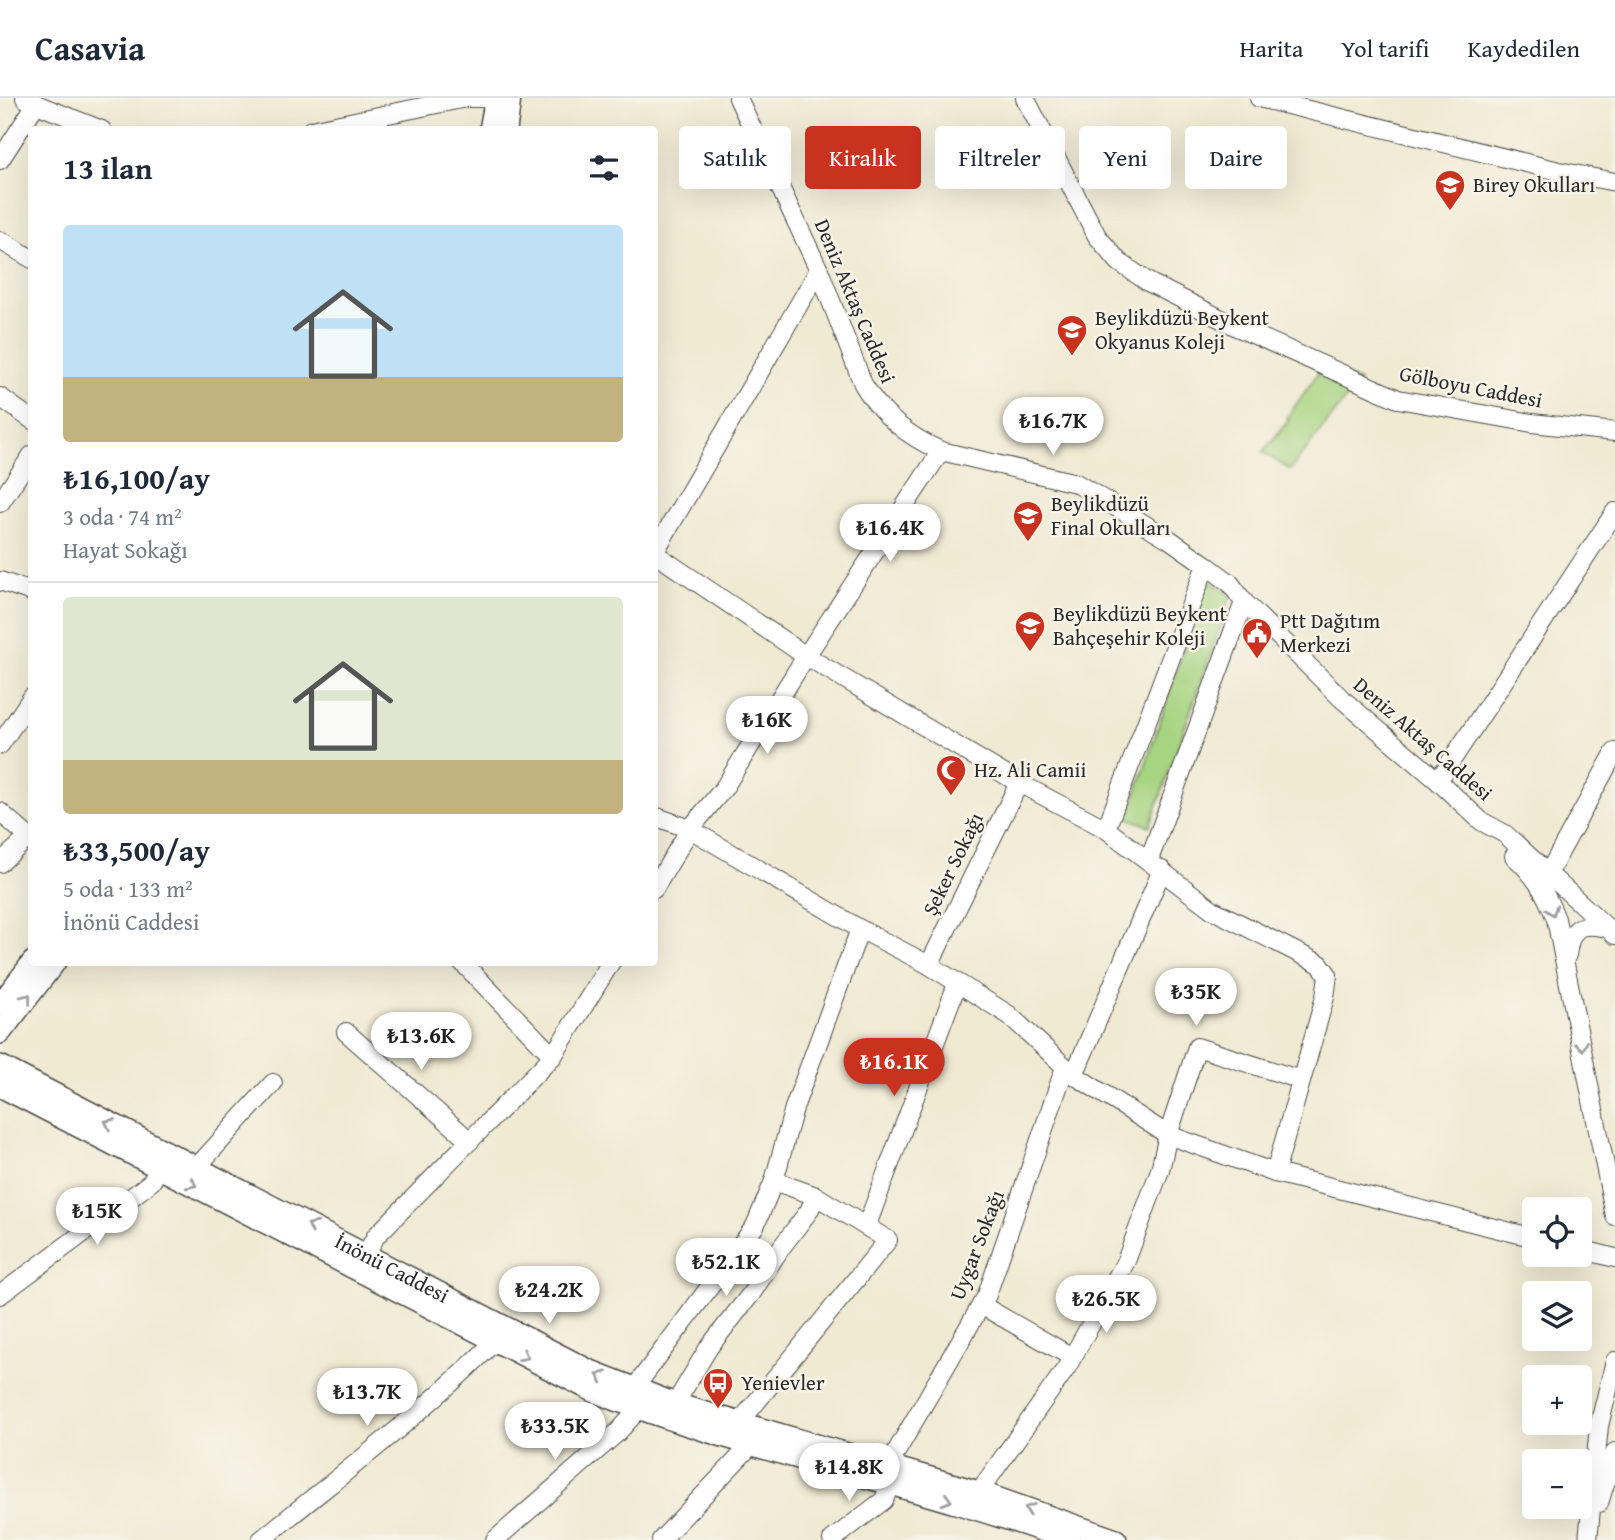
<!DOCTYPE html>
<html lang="tr">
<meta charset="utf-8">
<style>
body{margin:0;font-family:"Gentium Book Plus",serif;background:#f6f6f7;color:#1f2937;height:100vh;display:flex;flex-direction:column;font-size:26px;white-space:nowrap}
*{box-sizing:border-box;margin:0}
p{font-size:23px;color:#747a83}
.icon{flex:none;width:38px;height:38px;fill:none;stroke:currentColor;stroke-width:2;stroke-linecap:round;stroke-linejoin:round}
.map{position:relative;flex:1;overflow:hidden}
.sheet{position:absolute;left:28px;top:28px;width:630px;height:840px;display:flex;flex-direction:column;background:#fff;border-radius:7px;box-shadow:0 7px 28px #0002}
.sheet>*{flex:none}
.hud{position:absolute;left:679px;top:28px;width:665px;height:63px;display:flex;gap:14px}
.buttons{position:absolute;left:1522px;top:1099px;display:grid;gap:14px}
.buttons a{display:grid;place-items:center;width:70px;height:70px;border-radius:7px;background:#fff;box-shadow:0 7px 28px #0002;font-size:35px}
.price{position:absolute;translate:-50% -60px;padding:0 16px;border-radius:24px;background:#fff;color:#222;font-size:23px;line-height:46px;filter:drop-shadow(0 2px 4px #0008)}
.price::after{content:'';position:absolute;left:50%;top:42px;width:21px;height:16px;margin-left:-10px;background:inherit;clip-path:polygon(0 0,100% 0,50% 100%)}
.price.current{background:#c8321e;color:#fff}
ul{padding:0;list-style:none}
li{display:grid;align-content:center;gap:14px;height:371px;padding:0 35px}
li+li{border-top:2px solid #e0e1e3}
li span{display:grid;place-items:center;height:217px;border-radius:7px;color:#555}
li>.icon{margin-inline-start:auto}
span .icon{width:126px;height:126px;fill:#fffc;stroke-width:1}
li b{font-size:30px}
h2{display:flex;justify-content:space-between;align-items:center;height:84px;padding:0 35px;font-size:30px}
.pill{padding:0 24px;border-radius:7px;background:#fff;box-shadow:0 7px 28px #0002;font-size:24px;line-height:63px}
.pill.current{background:#c8321e;color:#fff}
header{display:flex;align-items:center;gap:42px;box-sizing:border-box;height:98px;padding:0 35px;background:#fff;border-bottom:2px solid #e0e1e3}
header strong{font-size:33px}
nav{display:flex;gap:38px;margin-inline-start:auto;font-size:24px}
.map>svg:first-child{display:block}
.green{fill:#a7d481;stroke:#698056;stroke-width:2}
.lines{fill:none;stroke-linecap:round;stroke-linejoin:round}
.minor-casing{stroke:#494844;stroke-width:20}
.major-casing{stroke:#494844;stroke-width:24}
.minor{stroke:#fff;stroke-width:18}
.major{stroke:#fff;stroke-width:21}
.oneway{stroke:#a0a0a0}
.labels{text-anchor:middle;stroke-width:5;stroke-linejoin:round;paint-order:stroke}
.poi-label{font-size:21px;fill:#2b2b2b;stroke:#f7f3e8;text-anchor:start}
.street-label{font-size:21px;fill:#2b2b2b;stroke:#f7f3e8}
</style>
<header>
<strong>Casavia</strong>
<nav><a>Harita</a><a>Yol tarifi</a><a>Kaydedilen</a></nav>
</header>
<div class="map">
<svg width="1615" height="1442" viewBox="0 0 1615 1442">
<rect width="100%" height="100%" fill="#f7f3e8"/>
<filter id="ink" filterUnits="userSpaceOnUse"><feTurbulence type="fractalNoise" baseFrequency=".0143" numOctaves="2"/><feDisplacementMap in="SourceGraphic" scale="14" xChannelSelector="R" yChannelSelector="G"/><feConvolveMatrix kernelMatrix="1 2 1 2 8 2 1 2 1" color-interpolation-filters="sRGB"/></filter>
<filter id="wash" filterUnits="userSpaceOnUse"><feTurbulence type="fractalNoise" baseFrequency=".00686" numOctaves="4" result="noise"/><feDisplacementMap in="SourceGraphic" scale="28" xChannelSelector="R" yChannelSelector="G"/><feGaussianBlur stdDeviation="1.57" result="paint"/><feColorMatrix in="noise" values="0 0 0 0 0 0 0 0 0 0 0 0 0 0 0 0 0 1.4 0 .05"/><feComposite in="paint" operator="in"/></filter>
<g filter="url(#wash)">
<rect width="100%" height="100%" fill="#f0ead3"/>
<g class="green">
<path d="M1323,268L1359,284L1290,372L1263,354L1289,322L1287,320Z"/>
<path d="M1207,481L1231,498L1150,728L1128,720Z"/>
</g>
</g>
<g filter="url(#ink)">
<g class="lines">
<g class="minor-casing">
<g id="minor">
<path d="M25,0L36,6L102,32"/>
<path d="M738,0L819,172L863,286C881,317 909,339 941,353L1076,385L1169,441L1206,467L1230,485L1244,504L1342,601L1438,683L1481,723L1505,736L1615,837"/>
<path d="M1025,0L1097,138L1119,164L1148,184L1237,229L1398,301L1532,325L1615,334"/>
<path d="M1259,0L1559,73L1615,84"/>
<path d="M311,32L466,0H507"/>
<path d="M0,62L36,6"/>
<path d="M0,142L32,161"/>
<path d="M0,299L32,322"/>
<path d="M0,405L32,357"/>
<path d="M654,455L806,558L1019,685L1106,731L1213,812L1320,866L1328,877L1325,899L1275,1075"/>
<path d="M654,455L819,172"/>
<path d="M0,483L32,494"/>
<path d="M0,647L32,599"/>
<path d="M1438,683L1615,414"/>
<path d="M0,714L32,742"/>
<path d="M654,718L690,731L860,831L929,867L1009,917L1074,977L1168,1037L1275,1075L1535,1140"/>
<path d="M1106,731L1206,467"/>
<path d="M1514,758C1535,777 1546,795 1556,821L1615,1118"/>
<path d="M1149,762L1244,504"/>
<path d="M0,765L28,740"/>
<path d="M1549,774L1615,654"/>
<path d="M654,791L690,731L724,690L806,558L941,353"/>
<path d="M1567,857C1571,828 1580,824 1608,830"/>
<path d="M462,864L553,958"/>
<path d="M929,867L1019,685"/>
<path d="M346,934L470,1043"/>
<path d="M1074,977L1162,772"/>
<path d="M196,1070L273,985"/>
<path d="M867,1127L957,886"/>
<path d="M1580,1151L1615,1160"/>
<path d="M366,1156L376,1138L553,958L611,864"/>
<path d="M0,1197L137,1095L151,1084L160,1070"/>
<path d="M981,1207L1072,1259"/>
<path d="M633,1292L755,1128L774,1083"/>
<path d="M675,1306L709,1249L751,1196L780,1151L809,1113L816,1098"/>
<path d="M740,1324L888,1142L816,1098L774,1083L794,1010L860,831"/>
<path d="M888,1368L987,1197L1065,969"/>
<path d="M1599,1405L1615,1354"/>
<path d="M975,1407L979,1394L1067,1269L1126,1163L1160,1072L1168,1037L1197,949L1301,982"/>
<path d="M261,1442C339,1378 425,1314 496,1242"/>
<path d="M495,1442L618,1334L639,1311"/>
<path d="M661,1442L752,1346"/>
<path d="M832,1442L884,1402L890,1386"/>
<path d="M1588,1442L1599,1328L1615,1263"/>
</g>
</g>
<g class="major-casing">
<g id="major">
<path d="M490,32L496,0"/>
<path d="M506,32L510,0"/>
<path d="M0,907L33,864"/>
<path d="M0,935L55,864"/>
<path id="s1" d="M0,968L588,1272L675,1306L979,1394L1116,1442"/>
<path d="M0,988L593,1293C747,1354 912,1385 1069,1442"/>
</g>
</g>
<use href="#minor" class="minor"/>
<use href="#major" class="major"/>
</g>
<defs><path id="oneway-chevron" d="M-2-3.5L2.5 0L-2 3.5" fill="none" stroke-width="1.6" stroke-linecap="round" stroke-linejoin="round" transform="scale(1.75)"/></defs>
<g class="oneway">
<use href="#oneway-chevron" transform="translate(1552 813) rotate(71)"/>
<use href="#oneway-chevron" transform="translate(27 900) rotate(-52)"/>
<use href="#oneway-chevron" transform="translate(1582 948) rotate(79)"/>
<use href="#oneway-chevron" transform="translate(109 1025) rotate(-153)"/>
<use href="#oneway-chevron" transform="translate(192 1086) rotate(27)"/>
<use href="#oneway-chevron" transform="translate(312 1128) rotate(-153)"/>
<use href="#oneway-chevron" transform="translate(524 1258) rotate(28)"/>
<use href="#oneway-chevron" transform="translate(601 1278) rotate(-157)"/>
<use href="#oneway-chevron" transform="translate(947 1402) rotate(16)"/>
<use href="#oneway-chevron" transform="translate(1029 1411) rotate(-160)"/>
</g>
</g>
<defs>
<g id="school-pin" transform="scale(1.575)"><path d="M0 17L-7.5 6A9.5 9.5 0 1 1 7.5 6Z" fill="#c8321e" stroke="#f7f3e8"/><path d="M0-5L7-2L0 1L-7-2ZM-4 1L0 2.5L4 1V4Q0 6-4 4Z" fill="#fff"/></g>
<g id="civic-pin" transform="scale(1.575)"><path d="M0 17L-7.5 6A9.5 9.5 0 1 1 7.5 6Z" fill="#c8321e" stroke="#f7f3e8"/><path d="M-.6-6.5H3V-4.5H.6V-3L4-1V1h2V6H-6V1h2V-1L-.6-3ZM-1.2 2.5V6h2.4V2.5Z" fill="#fff"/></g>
<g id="mosque-pin" transform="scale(1.575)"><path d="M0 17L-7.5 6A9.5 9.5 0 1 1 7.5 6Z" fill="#c8321e" stroke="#f7f3e8"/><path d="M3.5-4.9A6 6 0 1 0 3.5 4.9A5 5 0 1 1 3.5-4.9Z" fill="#fff"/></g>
<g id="bus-pin" transform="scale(1.575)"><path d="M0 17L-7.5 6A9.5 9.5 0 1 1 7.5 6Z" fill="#c8321e" stroke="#f7f3e8"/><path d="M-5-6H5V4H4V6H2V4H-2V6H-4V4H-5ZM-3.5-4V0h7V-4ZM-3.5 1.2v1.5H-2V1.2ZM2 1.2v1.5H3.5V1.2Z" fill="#fff"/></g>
</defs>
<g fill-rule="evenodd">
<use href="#school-pin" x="1450" y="87"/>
<use href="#school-pin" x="1072" y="232"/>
<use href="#school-pin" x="1028" y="418"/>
<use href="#school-pin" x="1030" y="528"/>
<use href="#civic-pin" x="1257" y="535"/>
<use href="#mosque-pin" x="951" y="672"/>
<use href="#bus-pin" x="718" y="1285"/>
</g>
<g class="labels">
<g class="poi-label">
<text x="1473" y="94">Birey Okulları</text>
<text x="1095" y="227">Beylikdüzü Beykent<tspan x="1095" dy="24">Okyanus Koleji</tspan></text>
<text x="1051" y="413">Beylikdüzü<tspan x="1051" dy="24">Final Okulları</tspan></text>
<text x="1053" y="523">Beylikdüzü Beykent<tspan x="1053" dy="24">Bahçeşehir Koleji</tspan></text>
<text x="1280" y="530">Ptt Dağıtım<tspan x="1280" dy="24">Merkezi</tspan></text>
<text x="974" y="679">Hz. Ali Camii</text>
<text x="741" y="1292">Yenievler</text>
</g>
<g class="street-label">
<text transform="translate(855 203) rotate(67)" y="7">Deniz Aktaş Caddesi</text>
<text transform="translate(1471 289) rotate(11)" y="7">Gölboyu Caddesi</text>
<text transform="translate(1423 641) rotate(41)" y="7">Deniz Aktaş Caddesi</text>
<text transform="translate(953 766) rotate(-64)" y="7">Şeker Sokağı</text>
<text transform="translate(977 1147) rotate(-69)" y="7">Uygar Sokağı</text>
<text dy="7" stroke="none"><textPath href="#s1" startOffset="441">İnönü Caddesi</textPath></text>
</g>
</g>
</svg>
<div class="buttons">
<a><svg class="icon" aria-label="locate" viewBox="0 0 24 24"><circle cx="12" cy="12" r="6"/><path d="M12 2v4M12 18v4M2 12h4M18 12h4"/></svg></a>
<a><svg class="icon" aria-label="layers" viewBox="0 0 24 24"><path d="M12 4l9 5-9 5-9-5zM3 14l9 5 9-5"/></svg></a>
<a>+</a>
<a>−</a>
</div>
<b class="price" style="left:1053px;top:359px">₺16.7K</b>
<b class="price" style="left:890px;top:466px">₺16.4K</b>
<b class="price" style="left:767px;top:658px">₺16K</b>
<b class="price" style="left:1196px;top:930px">₺35K</b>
<b class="price" style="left:421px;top:974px">₺13.6K</b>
<b class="price current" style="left:894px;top:1000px">₺16.1K</b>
<b class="price" style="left:97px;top:1149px">₺15K</b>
<b class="price" style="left:726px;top:1200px">₺52.1K</b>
<b class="price" style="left:549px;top:1228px">₺24.2K</b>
<b class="price" style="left:1106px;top:1237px">₺26.5K</b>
<b class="price" style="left:367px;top:1330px">₺13.7K</b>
<b class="price" style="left:555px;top:1364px">₺33.5K</b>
<b class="price" style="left:849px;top:1405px">₺14.8K</b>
<div class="hud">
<a class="pill">Satılık</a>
<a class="pill current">Kiralık</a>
<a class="pill">Filtreler</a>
<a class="pill">Yeni</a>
<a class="pill">Daire</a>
</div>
<section class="sheet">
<h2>13 ilan<svg class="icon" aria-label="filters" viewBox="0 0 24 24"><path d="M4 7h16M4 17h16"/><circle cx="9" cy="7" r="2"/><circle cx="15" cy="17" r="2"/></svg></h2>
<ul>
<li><span style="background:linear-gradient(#bfe0f5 70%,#c2b280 0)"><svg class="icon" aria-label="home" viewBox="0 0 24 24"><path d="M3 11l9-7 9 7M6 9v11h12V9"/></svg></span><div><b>₺16,100/ay</b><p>3 oda · 74 m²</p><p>Hayat Sokağı</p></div></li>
<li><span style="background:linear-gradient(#dfe7d0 75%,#c2b280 0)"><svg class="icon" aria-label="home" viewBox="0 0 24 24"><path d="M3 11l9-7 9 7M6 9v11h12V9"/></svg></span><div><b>₺33,500/ay</b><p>5 oda · 133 m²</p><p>İnönü Caddesi</p></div></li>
</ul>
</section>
</div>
